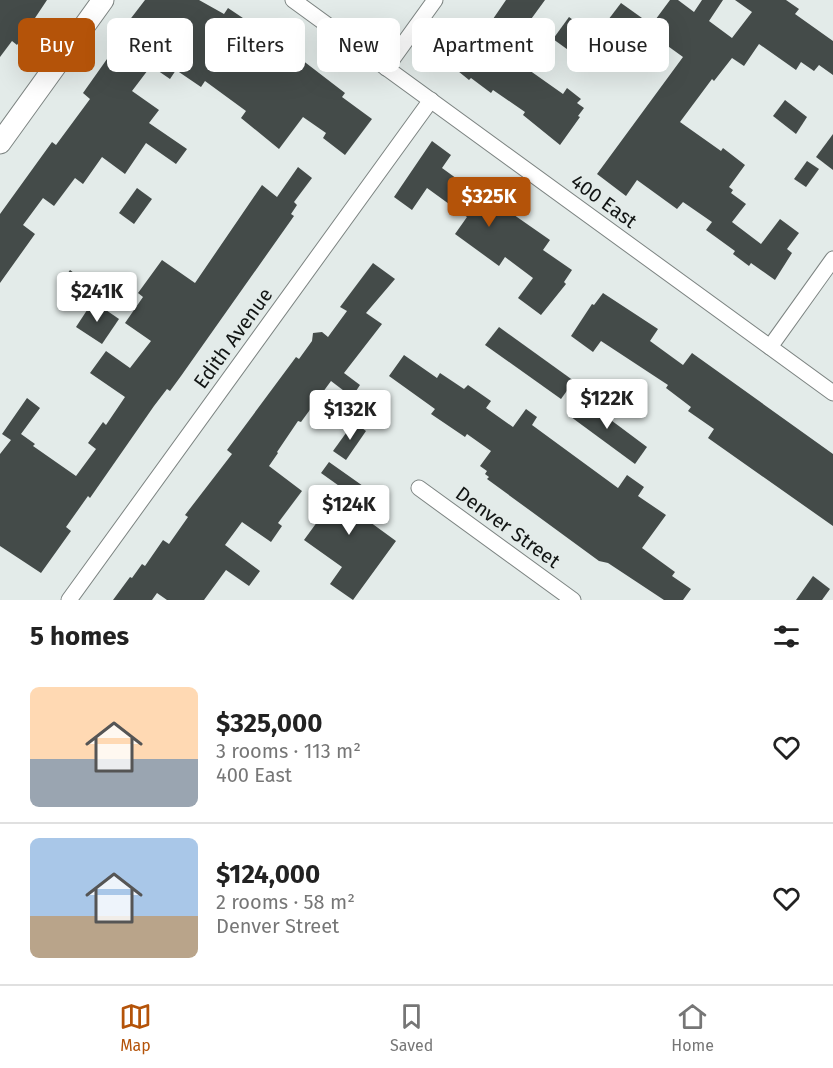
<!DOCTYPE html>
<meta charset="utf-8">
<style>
body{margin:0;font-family:"Fira Sans",sans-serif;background:#f6f6f6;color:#222;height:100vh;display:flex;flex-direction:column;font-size:22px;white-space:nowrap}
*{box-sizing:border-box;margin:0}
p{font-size:20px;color:#767676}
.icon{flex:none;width:33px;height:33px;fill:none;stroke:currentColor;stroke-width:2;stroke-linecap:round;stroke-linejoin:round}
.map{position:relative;height:600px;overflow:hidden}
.side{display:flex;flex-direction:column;background:#fff;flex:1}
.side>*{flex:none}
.guide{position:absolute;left:18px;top:18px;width:798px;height:54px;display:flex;gap:12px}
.price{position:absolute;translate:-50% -51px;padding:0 14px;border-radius:6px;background:#fff;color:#222;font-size:20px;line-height:39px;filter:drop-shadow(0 2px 3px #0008)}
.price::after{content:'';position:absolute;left:50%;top:36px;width:18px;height:14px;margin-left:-9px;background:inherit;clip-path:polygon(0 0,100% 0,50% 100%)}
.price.current{background:#b45309;color:#fff}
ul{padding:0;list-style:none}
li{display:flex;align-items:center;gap:18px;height:150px;padding:0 30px}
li+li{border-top:2px solid #e0e0e0}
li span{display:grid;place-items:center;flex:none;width:168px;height:120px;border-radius:9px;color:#555}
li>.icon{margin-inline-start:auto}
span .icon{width:72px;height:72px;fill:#fffc;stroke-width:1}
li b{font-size:26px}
h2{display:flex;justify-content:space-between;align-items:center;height:72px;padding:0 30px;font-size:26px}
.tag{padding:0 21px;border-radius:9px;background:#fff;box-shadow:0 6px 24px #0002;font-size:21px;line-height:54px}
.tag.current{background:#b45309;color:#fff}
.tabs{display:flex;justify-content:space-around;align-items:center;height:84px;border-top:2px solid #e0e0e0;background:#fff;font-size:16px;color:#767676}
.tabs a{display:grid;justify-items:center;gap:3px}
.tabs .current{color:#b45309}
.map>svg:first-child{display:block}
.building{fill:#444b49}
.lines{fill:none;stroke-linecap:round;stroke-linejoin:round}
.street-casing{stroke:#7d8482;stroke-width:17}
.secondary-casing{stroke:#7d8482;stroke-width:23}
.street{stroke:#fff;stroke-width:15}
.secondary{stroke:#fff;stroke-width:21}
.labels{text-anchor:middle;stroke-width:6;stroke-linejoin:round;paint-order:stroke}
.street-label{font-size:20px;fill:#121514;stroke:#e3ebe9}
</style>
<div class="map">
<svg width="833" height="600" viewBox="0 0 833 600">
<rect width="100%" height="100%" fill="#e3ebe9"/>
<g class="building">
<path d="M0,0H47L17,45L12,41L0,57Z"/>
<path d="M145,0H199L224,14L228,8L280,43L345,93L342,97L372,119L345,155L323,138L326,133L303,117L279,149L241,118L246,111L205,81L201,87L176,70L170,79L151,66L132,91L159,110L149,123L187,149L176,164L146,143L125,174L102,157L83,184L75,178L54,206L43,198L23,225L35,234L0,283V214L52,142L56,145L90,99L83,93L119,42L115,39Z"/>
<path d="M506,0H545L518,37L541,55L529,70L563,94L567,88L581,99L577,103L584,108L578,116L580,117L560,145L523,115L525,112L493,90L491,93L471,78L469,80L432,50L448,26L452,29L457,22L474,34L477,31L482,35Z"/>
<path d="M670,0H678L694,12L702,0H723L709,21L732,38L752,12L735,0H786L799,9L795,14L833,41V75L819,65L814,71L801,62L796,70L759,44L744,66L732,58L714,81L712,79L680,122L721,151L723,148L745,165L729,187L733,190L731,193L746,204L732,222L761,244L780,219L799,233L787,249L792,253L775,280L751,263L749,266L733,254L735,251L706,230L712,222L683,202L677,209L637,180L626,196L597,174L683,57L647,31Z"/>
<path d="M621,3L642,18L627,40L605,24Z"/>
<path d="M569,17L587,30L571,52L553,39Z"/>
<path d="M785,100L807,117L796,134L773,116Z"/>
<path d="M833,134V170L816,157Z"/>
<path d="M432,141L451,155L442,168L482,197L484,194L550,240L543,250L572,270L564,282L566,284L541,315L518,298L533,278L505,257L499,266L455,234L467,217L427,188L412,210L394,197Z"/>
<path d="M807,161L819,169L806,187L794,179Z"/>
<path d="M298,167L312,178L294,202L297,205L291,214L294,216L181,376L170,391L167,389L154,406L90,498L88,496L66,527L71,531L41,573L0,546V454L11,440L2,434L27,398L40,408L21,434L35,444L33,446L76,476L96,449L88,443L103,422L106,425L125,397L90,373L106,351L130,368L151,341L125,323L143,297L138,293L162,260L195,283L262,185L277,197Z"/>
<path d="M137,188L152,199L134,224L119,213Z"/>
<path d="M373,263L395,279L366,313L382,324L344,373L360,385L352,397L331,381L301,422L298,421L277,452L278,453L269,466L302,491L278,523L282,526L271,542L242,522L225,545L260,571L249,586L226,570L204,600H167L157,593L152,600H113L130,577L132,578L142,564L145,566L163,540L169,544L188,517L185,515L232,454L227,450L296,357L299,359L312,341L313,333L322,332L328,337L347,311L340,307Z"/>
<path d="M70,270L83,280L72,297L58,287Z"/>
<path d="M603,293L658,329L650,341L683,365L692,353L833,454V526L708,438L714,429L688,411L691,407L666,388L668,385L601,341L593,352L571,336L592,304L594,305Z"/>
<path d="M93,301L119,319L102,344L76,327Z"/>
<path d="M499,327L574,381L561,399L485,345Z"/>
<path d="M404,355L437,378L440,373L464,389L468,385L491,401L486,408L513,427L526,409L537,417L532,425L618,488L627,475L644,487L638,496L666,515L642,548L675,572L672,576L691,589L683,600H664L608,563L599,561L487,479L489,477L485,474L487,471L480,466L491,451L467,434L465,437L431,414L435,409L389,376Z"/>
<path d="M580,397L647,447L635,464L567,414Z"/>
<path d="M354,422L366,431L346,460L333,451Z"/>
<path d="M329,462L363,486L365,506L359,514L396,541L353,600L330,584L342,567L304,540L342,488L321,473Z"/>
<path d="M813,576L830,589L822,600H796Z"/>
</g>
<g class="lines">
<g class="street-casing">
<g id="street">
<path d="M293,0L833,393"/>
<path d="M386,68L435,0"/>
<path d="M770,347L833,259"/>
<path d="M419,488L573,600"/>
<path d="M69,600L431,100"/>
</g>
</g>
<g class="secondary-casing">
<path id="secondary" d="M0,143L103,0"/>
</g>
<use href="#street" class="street"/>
<use href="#secondary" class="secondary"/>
</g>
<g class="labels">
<g class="street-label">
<text transform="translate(604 201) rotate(36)" y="7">400 East</text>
<text transform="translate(233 338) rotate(-54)" y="7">Edith Avenue</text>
<text transform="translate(508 527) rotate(36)" y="7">Denver Street</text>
</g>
</g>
</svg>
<b class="price current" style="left:489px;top:228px">$325K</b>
<b class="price" style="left:97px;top:323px">$241K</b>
<b class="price" style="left:607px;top:430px">$122K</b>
<b class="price" style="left:350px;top:441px">$132K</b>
<b class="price" style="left:349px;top:536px">$124K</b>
<div class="guide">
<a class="tag current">Buy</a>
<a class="tag">Rent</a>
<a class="tag">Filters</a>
<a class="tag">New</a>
<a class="tag">Apartment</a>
<a class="tag">House</a>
</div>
</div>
<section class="side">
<h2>5 homes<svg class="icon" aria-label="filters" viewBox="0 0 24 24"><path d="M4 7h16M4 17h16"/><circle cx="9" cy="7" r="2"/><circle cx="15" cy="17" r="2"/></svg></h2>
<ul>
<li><span style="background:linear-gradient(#ffd9b3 60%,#9aa5b1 0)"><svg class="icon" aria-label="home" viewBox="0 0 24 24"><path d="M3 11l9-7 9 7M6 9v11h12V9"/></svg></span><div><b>$325,000</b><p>3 rooms · 113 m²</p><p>400 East</p></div><svg class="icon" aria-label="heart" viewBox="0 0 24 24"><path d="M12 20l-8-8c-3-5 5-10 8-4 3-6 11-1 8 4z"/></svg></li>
<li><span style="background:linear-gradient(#a9c7e8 65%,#b9a48a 0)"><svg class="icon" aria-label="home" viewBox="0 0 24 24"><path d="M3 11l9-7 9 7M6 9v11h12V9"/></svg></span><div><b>$124,000</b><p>2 rooms · 58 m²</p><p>Denver Street</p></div><svg class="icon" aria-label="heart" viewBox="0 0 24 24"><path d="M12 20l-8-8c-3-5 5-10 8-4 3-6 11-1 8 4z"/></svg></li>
</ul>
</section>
<nav class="tabs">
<a class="current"><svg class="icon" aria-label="map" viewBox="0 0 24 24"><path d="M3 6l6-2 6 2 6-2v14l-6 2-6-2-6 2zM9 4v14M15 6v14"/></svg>Map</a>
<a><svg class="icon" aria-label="saved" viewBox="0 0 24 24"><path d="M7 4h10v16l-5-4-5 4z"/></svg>Saved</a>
<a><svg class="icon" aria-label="home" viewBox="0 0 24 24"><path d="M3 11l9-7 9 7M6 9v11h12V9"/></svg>Home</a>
</nav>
